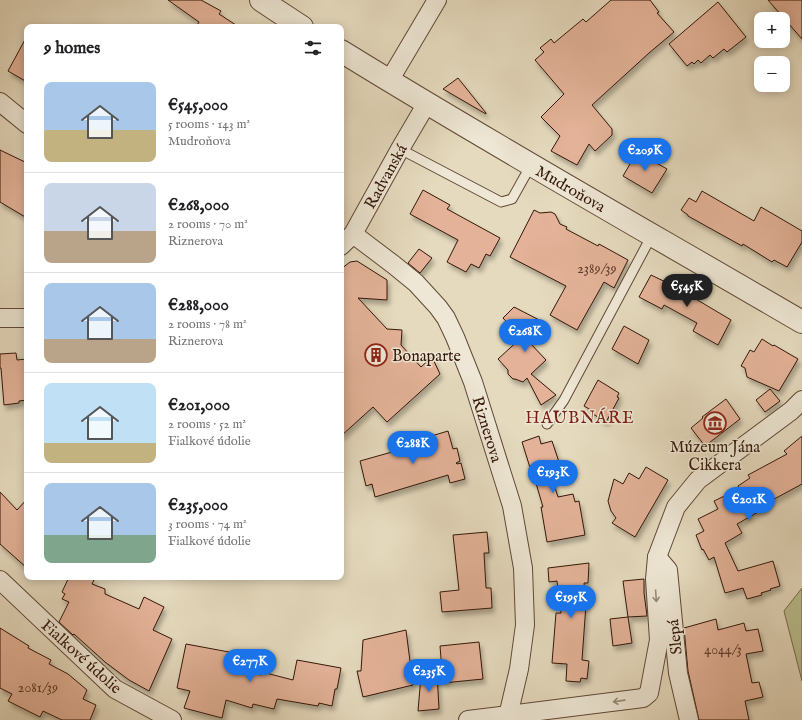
<!DOCTYPE html>
<meta charset="utf-8">
<style>
body{margin:0;font-family:"IM FELL English",serif;background:#f6f6f6;color:#202124;height:100vh;display:flex;flex-direction:column;font-size:15px;white-space:nowrap}
*{box-sizing:border-box;margin:0}
p{font-size:13px;color:#757577}
.icon{flex:none;width:22px;height:22px;fill:none;stroke:currentColor;stroke-width:2;stroke-linecap:round;stroke-linejoin:round}
.map{position:relative;flex:1;overflow:hidden}
.drawer{position:absolute;left:24px;top:24px;width:320px;height:556px;display:flex;flex-direction:column;background:#fff;border-radius:8px;box-shadow:0 2px 10px #0003}
.drawer>*{flex:none}
.fabs{position:absolute;left:754px;top:12px;display:grid;gap:8px}
.fabs a{display:grid;place-items:center;width:36px;height:36px;border-radius:8px;background:#fff;box-shadow:0 2px 10px #0003;font-size:20px}
.price{position:absolute;translate:-50% -34px;padding:0 9px;border-radius:14px;background:#1a73e8;color:#fff;font-size:13px;line-height:26px;filter:drop-shadow(0 1px 2px #0008)}
.price::after{content:'';position:absolute;left:50%;top:24px;width:12px;height:9px;margin-left:-6px;background:inherit;clip-path:polygon(0 0,100% 0,50% 100%)}
.price.selected{background:#222;color:#fff}
ul{padding:0;list-style:none}
li{display:flex;align-items:center;gap:12px;height:100px;padding:0 20px}
li+li{border-top:1px solid #e0e0e0}
li span{display:grid;place-items:center;flex:none;width:112px;height:80px;border-radius:8px;color:#555}
li>.icon{margin-inline-start:auto}
span .icon{width:48px;height:48px;fill:#fffc;stroke-width:1}
li b{font-size:17px}
h2{display:flex;justify-content:space-between;align-items:center;height:48px;padding:0 20px;font-size:17px}
.map>svg:first-child{display:block}
.green{fill:#babe8e;stroke:#766a4b}
.building{fill:#e3b298;stroke:#331708;filter:url(#shadow)}
.lines{fill:none;stroke-linecap:round;stroke-linejoin:round}
.service-casing{stroke:#604836;stroke-width:11}
.minor-casing{stroke:#604836;stroke-width:20}
.tertiary-casing{stroke:#604836;stroke-width:24}
.service{stroke:#eee7d5;stroke-width:9}
.minor{stroke:#eee7d5;stroke-width:18}
.tertiary{stroke:#eee7d5;stroke-width:22}
.oneway{stroke:#9a8979}
.labels{text-anchor:middle;stroke-width:3;stroke-linejoin:round;paint-order:stroke}
.number-label{font-size:14px;fill:#5f3e2c}
.street-label{font-size:16px;fill:#331708;stroke:#eee7d5}
.poi-label{font-size:16px;fill:#331708;stroke:#eee7d5;text-anchor:start}
.neighbourhood-label{font-size:17px;letter-spacing:1px;fill:#7a1f14;stroke:#eee7d5}
</style>
<div class="map">
<svg width="802" height="720" viewBox="0 0 802 720">
<defs>
<filter id="shadow"><feDropShadow dx="2.5" dy="4.5" stdDeviation="2" flood-color="#0004"/></filter>
</defs>
<rect width="100%" height="100%" fill="#e5dabe"/>
<filter id="stains"><feTurbulence type="fractalNoise" baseFrequency=".005" numOctaves="4"/><feColorMatrix values="0 0 0 0 .2 0 0 0 0 .09 0 0 0 0 .02 0 0 0 .5 -.17"/></filter>
<radialGradient id="worn" r=".72"><stop offset=".6" stop-color="#630" stop-opacity="0"/><stop offset="1" stop-color="#630" stop-opacity=".3"/></radialGradient>
<path class="green" d="M802,588V681L784,611Z"/>
<g class="building">
<path d="M168,0H201L221,11L219,14L239,27H196L199,22Z"/>
<path d="M611,0H650L659,12L657,13L674,32L649,53L592,105L612,129V135L595,151L589,144L577,165L551,151L560,136L541,117L564,94L535,60L544,52L540,48L551,39L554,43L583,19L586,22Z"/>
<path d="M768,0H802V39Z"/>
<path d="M718,2L746,37L727,52L724,49L713,58L710,55L701,63L698,60L694,64L692,62L687,66L669,44Z"/>
<path d="M27,36V82L8,71Z"/>
<path d="M458,78L486,113V114L443,89Z"/>
<path d="M0,150L27,163V218L0,202Z"/>
<path d="M637,152L667,169L652,193L623,176Z"/>
<path d="M423,190L450,205L447,209L500,238L490,256L486,254L479,268L471,264L466,272L447,262L458,240L410,214Z"/>
<path d="M702,191L754,221L761,207L802,231V242L787,267L774,260L772,262L743,244L742,246L688,216V215L681,210L689,198L696,202Z"/>
<path d="M534,210L540,213L551,212L555,214L560,224L567,227L566,229L598,246L599,244L628,260L614,288L604,282L577,330L550,315L566,286L510,257Z"/>
<path d="M419,249L432,258L420,273L408,263Z"/>
<path d="M357,261L387,280V300L358,298L387,329L402,330L401,345L421,367L432,357L440,374L387,422L373,407L341,436V269L350,262Z"/>
<path d="M651,275L674,286L731,320L718,345L693,331L697,323L664,305L662,309L639,297Z"/>
<path d="M514,307L547,324L529,342L546,360L531,374L556,395L541,405L527,378L523,382L515,379H513L508,374V370L498,359L521,338L503,318Z"/>
<path d="M624,326L649,340L638,364L612,349Z"/>
<path d="M762,339L773,346L774,345L798,359L779,391L747,377L745,368L741,366L750,350L754,352Z"/>
<path d="M16,353L17,360L27,359V400L19,401V403L4,405L1,368H0V354Z"/>
<path d="M598,380L619,393L617,397L619,398L606,422L593,414L594,412L584,406Z"/>
<path d="M770,389L780,401L765,412L756,400Z"/>
<path d="M726,399L740,419L705,446L691,428L703,418L702,417Z"/>
<path d="M448,431L453,449L457,448L460,461L456,463L457,464L461,463L465,479L450,483L448,475L375,497L372,484L366,486L360,461L399,450L398,446Z"/>
<path d="M539,436L541,444L552,441L560,465L549,469L558,497L573,494L575,502L579,501L585,535L547,542L541,507H543L533,473L532,474L522,442Z"/>
<path d="M802,436V484L765,504L767,507L737,524L742,533L725,543L738,571L773,561L780,586L770,589L771,590L761,593L762,595L747,599L743,588L725,593L714,557L709,560L703,549L702,550L696,535L704,531L698,519L718,509L714,501L739,489L738,486L750,478L748,475L787,454L784,451Z"/>
<path d="M646,467L668,480L635,537L612,523L616,518L611,511L608,501L614,479L623,484L629,473L639,479Z"/>
<path d="M0,492L17,510L27,499V568L0,544Z"/>
<path d="M487,532L489,553H484L486,588H491L492,608L442,612L440,592L459,590L453,535Z"/>
<path d="M589,563L588,583H584L586,604L582,660L589,661L587,679L581,678L580,682L566,681L567,664L552,663L556,613H561L557,581L549,582L548,568Z"/>
<path d="M69,577H86L94,580L92,584L105,589V594L139,609L144,597L164,607L153,630L172,639L149,691L129,680L105,662L74,634L73,635L59,622L69,602L62,599L65,594L62,592Z"/>
<path d="M644,579V593L647,616L628,617L623,581Z"/>
<path d="M628,617L632,643L613,646L610,619Z"/>
<path d="M716,619L718,630L744,623L746,631L758,629L763,651L746,654L752,683L759,682L763,697L745,701L749,720H699L688,671L684,628Z"/>
<path d="M0,628L29,646L28,648L51,660L49,664L68,674L87,690L83,699L96,705L90,720H62L43,711L40,717L8,701L12,694L0,688Z"/>
<path d="M406,630L413,685L363,697L357,671H361L363,640Z"/>
<path d="M479,642L483,679L443,683L440,646Z"/>
<path d="M186,644L229,652L226,665L261,675L262,672L293,680L297,660L341,668L337,689H335L332,706L319,703L318,706L277,699L274,709L253,704L252,708L226,700L222,718L184,708L190,691L177,688Z"/>
<path d="M437,673L439,709L418,711L421,676Z"/>
</g>
<g class="lines">
<g class="service-casing">
<g id="service">
<path d="M400,149L501,202L512,199L531,165"/>
<path d="M547,424L564,400L652,235"/>
</g>
</g>
<g class="minor-casing">
<g id="minor">
<path d="M389,81L437,0"/>
<path d="M0,102L27,124"/>
<path d="M353,234L394,265L416,283L438,307L446,318L455,337L473,382L512,506L523,568L525,625L519,669L508,716"/>
<path d="M341,246L353,234L400,149L427,103"/>
<path d="M0,318H27"/>
<path d="M657,557L668,570L678,673L689,720"/>
<path d="M0,580L115,689L172,720"/>
<path d="M468,720L643,698L649,693L659,640L655,579L657,557L676,507L698,480L791,411L802,400"/>
</g>
</g>
<g class="tertiary-casing">
<g id="tertiary">
<path d="M261,0L279,12L302,27"/>
<path d="M341,51C493,145 648,232 802,322"/>
</g>
</g>
<use href="#service" class="service"/>
<use href="#minor" class="minor"/>
<use href="#tertiary" class="tertiary"/>
</g>
<defs><path id="oneway-shaft" d="M-6 0H5M1.5-3L5.5 0L1.5 3" fill="none" stroke-width="1.6" stroke-linecap="round" stroke-linejoin="round"/></defs>
<g class="oneway">
<use href="#oneway-shaft" transform="translate(656 596) rotate(86)"/>
<use href="#oneway-shaft" transform="translate(619 701) rotate(172)"/>
</g>
<defs>
<g id="building-ring" transform="scale(1.15)"><circle r="9.5" fill="#eee7d5" stroke="#8f2418" stroke-width="1.5"/><path d="M-4-6H4V6H1V3H-1V6H-4ZM-2.5-4.3h1.7v1.8h-1.7ZM.8-4.3h1.7v1.8H.8ZM-2.5-1h1.7V.8h-1.7ZM.8-1h1.7V.8H.8Z" fill="#8f2418"/></g>
<g id="museum-ring" transform="scale(1.15)"><circle r="9.5" fill="#eee7d5" stroke="#8f2418" stroke-width="1.5"/><path d="M0-6L6-3V-2H-6V-3ZM-5-1h2V3h-2ZM-1-1h2V3h-2ZM3-1h2V3H3ZM-6 4H6V6H-6Z" fill="#8f2418"/></g>
</defs>
<g fill-rule="evenodd">
<use href="#building-ring" x="376" y="355"/>
<use href="#museum-ring" x="715" y="423"/>
</g>
<g class="labels">
<g class="number-label">
<text x="597" y="273">2389/39</text>
<text x="723" y="654">4044/3</text>
<text x="38" y="692">2081/39</text>
</g>
<g class="street-label">
<text transform="translate(385 176) rotate(-61)" y="6">Radvanská</text>
<text transform="translate(571 188) rotate(30)" y="6">Mudroňova</text>
<text transform="translate(488 429) rotate(73)" y="6">Riznerova</text>
<text transform="translate(674 637) rotate(-96)" y="6">Slepá</text>
<text transform="translate(82 656) rotate(42)" y="6">Fialkové údolie</text>
</g>
<g class="poi-label">
<text x="392" y="361">Bonaparte</text>
<text x="715" y="452" text-anchor="middle">Múzeum Jána<tspan x="715" dy="18">Cikkera</tspan></text>
</g>
<g class="neighbourhood-label">
<text x="580" y="423">HAUBNÁRE</text>
</g>
</g>
<rect width="100%" height="100%" filter="url(#stains)"/>
<rect width="100%" height="100%" fill="url(#worn)"/>
</svg>
<div class="fabs">
<a>+</a>
<a>−</a>
</div>
<b class="price" style="left:645px;top:172px">€209K</b>
<b class="price selected" style="left:687px;top:308px">€545K</b>
<b class="price" style="left:525px;top:353px">€268K</b>
<b class="price" style="left:413px;top:465px">€288K</b>
<b class="price" style="left:553px;top:494px">€193K</b>
<b class="price" style="left:749px;top:521px">€201K</b>
<b class="price" style="left:571px;top:619px">€195K</b>
<b class="price" style="left:250px;top:683px">€277K</b>
<b class="price" style="left:429px;top:693px">€235K</b>
<section class="drawer">
<h2>9 homes<svg class="icon" aria-label="filters" viewBox="0 0 24 24"><path d="M4 7h16M4 17h16"/><circle cx="9" cy="7" r="2"/><circle cx="15" cy="17" r="2"/></svg></h2>
<ul>
<li><span style="background:linear-gradient(#a9c7e8 60%,#c2b280 0)"><svg class="icon" aria-label="home" viewBox="0 0 24 24"><path d="M3 11l9-7 9 7M6 9v11h12V9"/></svg></span><div><b>€545,000</b><p>5 rooms · 143 m²</p><p>Mudroňova</p></div></li>
<li><span style="background:linear-gradient(#c9d6e8 60%,#b9a48a 0)"><svg class="icon" aria-label="home" viewBox="0 0 24 24"><path d="M3 11l9-7 9 7M6 9v11h12V9"/></svg></span><div><b>€268,000</b><p>2 rooms · 70 m²</p><p>Riznerova</p></div></li>
<li><span style="background:linear-gradient(#a9c7e8 70%,#b9a48a 0)"><svg class="icon" aria-label="home" viewBox="0 0 24 24"><path d="M3 11l9-7 9 7M6 9v11h12V9"/></svg></span><div><b>€288,000</b><p>2 rooms · 78 m²</p><p>Riznerova</p></div></li>
<li><span style="background:linear-gradient(#bfe0f5 75%,#c2b280 0)"><svg class="icon" aria-label="home" viewBox="0 0 24 24"><path d="M3 11l9-7 9 7M6 9v11h12V9"/></svg></span><div><b>€201,000</b><p>2 rooms · 52 m²</p><p>Fialkové údolie</p></div></li>
<li><span style="background:linear-gradient(#a9c7e8 65%,#7fa58c 0)"><svg class="icon" aria-label="home" viewBox="0 0 24 24"><path d="M3 11l9-7 9 7M6 9v11h12V9"/></svg></span><div><b>€235,000</b><p>3 rooms · 74 m²</p><p>Fialkové údolie</p></div></li>
</ul>
</section>
</div>
